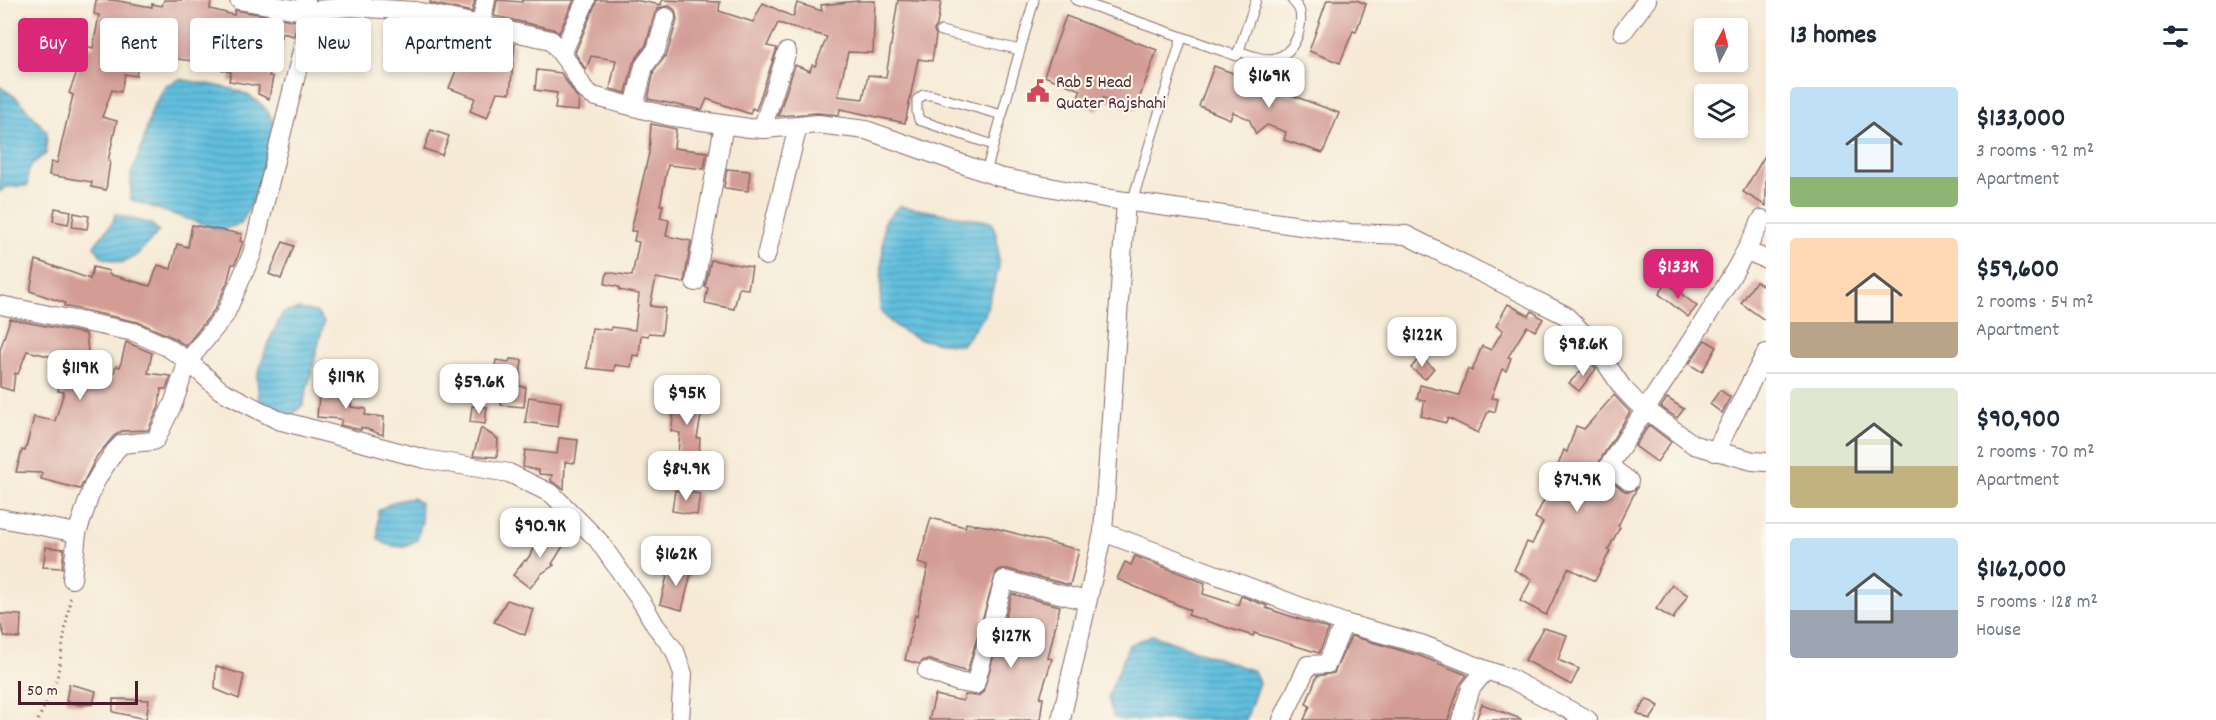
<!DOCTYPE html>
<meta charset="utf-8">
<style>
body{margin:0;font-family:Dekko,sans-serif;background:#f2f2f3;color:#1f2937;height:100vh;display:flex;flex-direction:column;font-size:22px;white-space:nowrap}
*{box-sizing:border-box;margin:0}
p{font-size:20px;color:#747a83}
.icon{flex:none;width:33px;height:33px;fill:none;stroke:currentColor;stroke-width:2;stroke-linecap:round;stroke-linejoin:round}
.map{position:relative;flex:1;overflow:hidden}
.sheet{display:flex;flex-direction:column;background:#fff;width:450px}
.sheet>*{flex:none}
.hud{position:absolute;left:18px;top:18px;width:570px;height:54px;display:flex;gap:12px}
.needle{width:39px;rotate:7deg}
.fabs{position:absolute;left:1694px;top:18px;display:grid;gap:12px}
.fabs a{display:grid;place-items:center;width:54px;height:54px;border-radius:6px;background:#fff;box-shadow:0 3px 9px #0003;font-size:30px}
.scale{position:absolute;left:18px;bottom:15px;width:120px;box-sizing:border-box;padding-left:6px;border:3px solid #4a1f2b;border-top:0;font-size:16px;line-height:21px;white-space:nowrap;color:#4a1f2b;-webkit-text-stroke:4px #fbf7ec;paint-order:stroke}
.price{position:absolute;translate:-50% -51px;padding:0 14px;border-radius:12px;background:#fff;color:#222;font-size:20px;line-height:39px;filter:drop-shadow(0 2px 3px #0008)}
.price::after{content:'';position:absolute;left:50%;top:36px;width:18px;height:14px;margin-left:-9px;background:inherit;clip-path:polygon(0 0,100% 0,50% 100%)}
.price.current{background:#db2777;color:#fff}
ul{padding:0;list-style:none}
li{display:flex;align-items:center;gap:18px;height:150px;padding:0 24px}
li+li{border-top:2px solid #e0e1e3}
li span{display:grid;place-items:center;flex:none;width:168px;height:120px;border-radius:6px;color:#555}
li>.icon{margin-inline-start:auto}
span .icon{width:72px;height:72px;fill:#fffc;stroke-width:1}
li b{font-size:26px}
h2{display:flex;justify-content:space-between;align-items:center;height:72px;padding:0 24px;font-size:26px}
.pill{padding:0 21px;border-radius:6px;background:#fff;box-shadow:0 3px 9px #0003;font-size:21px;line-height:54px}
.pill.current{background:#db2777;color:#fff}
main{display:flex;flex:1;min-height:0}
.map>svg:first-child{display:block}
.water{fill:url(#water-rules);stroke:#556f85;stroke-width:1.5}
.building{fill:#d39c94}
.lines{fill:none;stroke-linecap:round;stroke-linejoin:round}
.service-casing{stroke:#866666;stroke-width:11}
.minor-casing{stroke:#866666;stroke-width:20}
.path{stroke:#866666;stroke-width:3;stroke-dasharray:1.5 4.5;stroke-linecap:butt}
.service{stroke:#fff;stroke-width:9}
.minor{stroke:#fff;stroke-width:18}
.labels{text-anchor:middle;stroke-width:4.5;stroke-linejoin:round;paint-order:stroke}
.poi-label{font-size:18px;fill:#4a1f2b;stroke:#fbf7ec;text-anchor:start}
</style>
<main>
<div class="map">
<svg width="1766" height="720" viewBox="0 0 1766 720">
<defs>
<pattern id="water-rules" width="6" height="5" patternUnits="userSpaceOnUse" patternTransform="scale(1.5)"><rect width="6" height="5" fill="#60bfdf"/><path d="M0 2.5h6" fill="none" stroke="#519bb5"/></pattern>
</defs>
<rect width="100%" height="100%" fill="#fbf7ec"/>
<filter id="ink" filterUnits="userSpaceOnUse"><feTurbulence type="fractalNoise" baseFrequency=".0167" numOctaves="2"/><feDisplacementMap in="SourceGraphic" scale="12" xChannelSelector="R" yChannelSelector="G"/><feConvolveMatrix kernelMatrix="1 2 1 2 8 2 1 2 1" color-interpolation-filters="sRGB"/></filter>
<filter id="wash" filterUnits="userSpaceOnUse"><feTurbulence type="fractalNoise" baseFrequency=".008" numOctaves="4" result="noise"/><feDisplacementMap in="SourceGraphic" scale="24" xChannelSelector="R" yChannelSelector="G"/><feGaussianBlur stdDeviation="1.35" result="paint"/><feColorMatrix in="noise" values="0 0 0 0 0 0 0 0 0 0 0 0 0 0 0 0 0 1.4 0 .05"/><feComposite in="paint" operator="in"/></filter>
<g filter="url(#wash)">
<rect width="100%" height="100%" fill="#f6ead5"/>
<g class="water">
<path d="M180,79C197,83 222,85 238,91C252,96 267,106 272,120C281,145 253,201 241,224L220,230L131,200V175L143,143L152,109L166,85Z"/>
<path d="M0,87L17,98L47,132L46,154C31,164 26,167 28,186L5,187L0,192Z"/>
<path d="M899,206L992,222L997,237L999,267L985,315L962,345C925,342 905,340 880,311L884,222Z"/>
<path d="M115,214L151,224L159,231L136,256L122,263L102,257L94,246L113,222Z"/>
<path d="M299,309L316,312L324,322L303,405L289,417L259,402L257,377L268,343L283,313Z"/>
<path d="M412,498L420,503L422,521L417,540C403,549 391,549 378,539V511L393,502Z"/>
<path d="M1152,635L1254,671L1259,682L1246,720H1123L1113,717L1108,697L1129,645Z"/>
</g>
<g id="blocks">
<g class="building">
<path d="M96,0H113L152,7V4L162,6L164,0H211L210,9L234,15L235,10L298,21L294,36L282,33L269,76L273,77L269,99L258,94L259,86L229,81L231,72L207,66L208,63L140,54L136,76L125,74L121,92L112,90L102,117L117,121L108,161H110L106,190L91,187L92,182L49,175L51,162L57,163L63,137L73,95L69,93L77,72L82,45L93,48L99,15L94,14Z"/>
<path d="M431,0H475L472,12L430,3Z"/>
<path d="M497,0L522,2V0H574L559,33L553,29L494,16Z"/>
<path d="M597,0H634L661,5L662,0L720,2L719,11L753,22L763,3L793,17L797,3L822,11L821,5L858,1H875L873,53L848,52L838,96L863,99L868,75L886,77L898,0L941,2L937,25L934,30L936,35L932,61L918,59L905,123L840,109L839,115L817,113L778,116L795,65L810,71L812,65L815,66L827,37L778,23L767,46L777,48L756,110L752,108L750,114L707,99L702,110L648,99L654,71L667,54L677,20L675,10L669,6L659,8L655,13L646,45L633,63L626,93L610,89L616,60L591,56L586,70L575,53Z"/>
<path d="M1327,0H1356L1366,4L1356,32L1353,31L1340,63L1309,51Z"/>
<path d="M1066,16L1157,50L1135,110L1103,98L1098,111L1076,102L1081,90L1044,76Z"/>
<path d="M402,25L420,31L413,51L395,44Z"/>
<path d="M426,25L515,44L510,93L497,92L487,118L470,111L475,98L449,88L465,48L460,47L462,38L425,29Z"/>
<path d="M1214,66L1339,113L1323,153L1284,140L1286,132L1267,125L1256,134L1249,119L1233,112L1230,119L1199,106Z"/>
<path d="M537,70L561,73L579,100L578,111L555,109L557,93L535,90Z"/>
<path d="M651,124L676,129L674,148L707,152L704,169L668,165L660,205H663L660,218L669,220L666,236L691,241L684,283L656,278L650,306L665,308L662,334L649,333L648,336L641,335L639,356L633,355L631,367L615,365L614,371L587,368L592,328L611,330V327L635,330L639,294L619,290V287L605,284L607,272L632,276L639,242L634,241L636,231H631L649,153Z"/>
<path d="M431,130L449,136L442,155L424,149Z"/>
<path d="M1766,154V206L1743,192Z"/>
<path d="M727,169L750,171L748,191L724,188Z"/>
<path d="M55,208L71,211L68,224L53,221Z"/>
<path d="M74,213L89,216L87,229L72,227Z"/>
<path d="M192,225L242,234L240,241L243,242L235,264H232L227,283L215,309L186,346L172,337L138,322L64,306L65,303L30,291L36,260L90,279L93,267L109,271L108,274L150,286L158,265L171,269L177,244L188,247Z"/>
<path d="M283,242L294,246L281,279L269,274Z"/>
<path d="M1658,259L1673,269L1659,281L1648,268Z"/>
<path d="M711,260L752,267L748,289L739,288L734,309L705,303L708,288L705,287Z"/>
<path d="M1756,281L1766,288V321L1741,303Z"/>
<path d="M1667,283L1697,306L1688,317L1659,294Z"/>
<path d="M1508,304L1529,316L1532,311L1543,319L1535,331L1527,326L1508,357L1511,358L1506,371L1502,369L1491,398L1498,399L1495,412L1489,410L1478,433L1448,418L1446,423L1421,416L1425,401L1417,399L1420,385L1459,395L1468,369L1472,371L1482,346L1491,350L1503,330L1496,326Z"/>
<path d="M10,319L86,334L91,379L112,380L116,366L120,367L126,342L152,353L148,373L171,376L166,389H161L159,407L148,430L122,431L114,436L97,456L80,489L41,479L42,473L16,472L22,450L25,451L34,417L55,421L64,392L58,391L66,360L27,351L18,374L15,373L13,391L0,387V350Z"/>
<path d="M1408,331L1420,333L1416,350L1404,348Z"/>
<path d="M1705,340L1717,347L1702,372L1689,364Z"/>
<path d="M1420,357L1434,368L1425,379L1411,368Z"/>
<path d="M510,359L522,360L519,386L526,387L524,407L501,405L504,374L494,373L496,360L509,362Z"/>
<path d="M1591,361L1596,369L1579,391L1569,383Z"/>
<path d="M320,385L353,389L351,407L366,409L365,415L384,417L383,435L361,427V430L340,425L342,420L340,419L317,417Z"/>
<path d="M1720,390L1730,397L1722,413L1710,404Z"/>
<path d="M1614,395L1630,412L1600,460L1599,470L1623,490L1628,492L1637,488L1618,526L1620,527L1608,550L1610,551L1595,581L1568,568L1546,615L1520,601L1532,579L1514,570L1527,542L1532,544L1543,522L1535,518L1545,498L1548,499L1568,475L1556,470L1564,450L1567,452L1576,426L1584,429Z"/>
<path d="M529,397L561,402L558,427L525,422Z"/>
<path d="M1667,398L1684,409L1677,418L1661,407Z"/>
<path d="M676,400L703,405L697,438H700L699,454L678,452L680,433L671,431Z"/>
<path d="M472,406L487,407L485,424L470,422Z"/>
<path d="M1649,425L1671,442L1657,462L1635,446Z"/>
<path d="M481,428L498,439L497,457L473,456Z"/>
<path d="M559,438L578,440L575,463L565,462L564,489L551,481L552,475L539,474V470L523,467L525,450L557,454Z"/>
<path d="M675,490L700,494L697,515L672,511Z"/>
<path d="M931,518L965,527L966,523L991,527L1079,550L1070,585L1007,569H1000L996,573L967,672L930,660H924L919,664L905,660L915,615L917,616L928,566L918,563Z"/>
<path d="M547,530L565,543L552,564L554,565L541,574L530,588L513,575L525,560L526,561Z"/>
<path d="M46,547L64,549L62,568L43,567Z"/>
<path d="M1135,556L1205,583L1203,594L1238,605L1241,596L1267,606L1266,608L1329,629L1319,653L1254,633L1253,636L1188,615L1190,610L1117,579L1125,562L1131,565Z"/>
<path d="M670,564L692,570L682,610L660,604Z"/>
<path d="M1672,585L1688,595L1673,619L1656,609Z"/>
<path d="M1012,594L1060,606L1048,658L1052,659L1040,698H1043L1040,720H929L935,695L963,701L965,695L978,696L983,692Z"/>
<path d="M507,600L533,609L525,635L494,622Z"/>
<path d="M0,614L21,615L20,638L5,637L0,623Z"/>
<path d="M1543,628L1567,635L1558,660L1579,669L1571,685L1525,660Z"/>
<path d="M1351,636L1420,656L1467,675L1460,684L1448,720H1304L1310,706L1306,704L1317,676L1334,673Z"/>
<path d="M216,666L244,675L239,699L215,689Z"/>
<path d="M69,684L96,691L93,704L80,705L66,701Z"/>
<path d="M113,699L149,700L146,719L113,712Z"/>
<path d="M1647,699L1659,706L1650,720L1637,713Z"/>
<path d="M1482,704L1521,719V720H1476Z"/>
</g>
</g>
</g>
<g filter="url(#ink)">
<use href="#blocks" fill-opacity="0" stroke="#866666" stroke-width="1.5"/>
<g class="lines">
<g class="service-casing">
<g id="service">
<path d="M1076,0L1237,56L1256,0"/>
<path d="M941,31L1020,50"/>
<path d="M1238,51C1250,55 1264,61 1275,58C1294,54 1303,29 1300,12C1299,7 1295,4 1292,0"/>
<path d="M993,145L919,120L917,112V100L923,95H931L1002,115"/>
<path d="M986,172L1034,0"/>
<path d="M1132,202L1182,37"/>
</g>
</g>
<g class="minor-casing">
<g id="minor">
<path d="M306,0L305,11L350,7L415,11L551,40L572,68L584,89L593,96L668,116L749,128L765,129L818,124L866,130L999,177L1104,198L1350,233L1406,235L1565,315L1590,340L1622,387L1636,402L1694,445L1753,461L1766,462"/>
<path d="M481,24L486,0"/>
<path d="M1623,32L1647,0"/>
<path d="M562,54L586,0"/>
<path d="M634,107L644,66L656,50L666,17"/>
<path d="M762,129L787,52"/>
<path d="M1746,251L1766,259"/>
<path d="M766,256L798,126"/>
<path d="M695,282L724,125"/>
<path d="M0,305L134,332L167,347L188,361L225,315L252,254L311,14L305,11L239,0"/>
<path d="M1715,452L1766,353"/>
<path d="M1629,481L1609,466C1660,384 1720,306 1762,219"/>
<path d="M0,518L77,533"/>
<path d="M1103,532L1344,623L1424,645L1486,670"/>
<path d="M72,579L77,533L93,486L101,472L115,451L122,444L153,441L156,439L173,404L188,361L220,390L278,420L425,459L509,473L552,494L598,540L643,604L655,625L675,651L683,674L680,720"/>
<path d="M927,671L958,682L975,685L1004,580L1087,601"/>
<path d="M1061,720L1103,532L1126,201"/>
<path d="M1282,720L1308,665L1327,664L1344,623"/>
<path d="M1461,720L1471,688L1486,670L1509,678L1588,720"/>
</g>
</g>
<path class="path" d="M38,720L57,679L71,595"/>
<use href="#service" class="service"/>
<use href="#minor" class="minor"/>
</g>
</g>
<defs>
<g id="civic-bare" transform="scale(1.8)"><path d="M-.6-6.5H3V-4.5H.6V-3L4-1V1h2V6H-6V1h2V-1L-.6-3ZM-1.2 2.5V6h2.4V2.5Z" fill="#d1495b" stroke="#fbf7ec" stroke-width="2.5" paint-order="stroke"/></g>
</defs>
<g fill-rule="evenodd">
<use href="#civic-bare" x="1038" y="91"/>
</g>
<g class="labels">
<g class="poi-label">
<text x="1056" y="87">Rab 5 Head<tspan x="1056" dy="21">Quater Rajshahi</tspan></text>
</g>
</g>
</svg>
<div class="fabs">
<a><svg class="needle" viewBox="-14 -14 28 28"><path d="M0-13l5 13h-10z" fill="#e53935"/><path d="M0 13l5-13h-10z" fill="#747a83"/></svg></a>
<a><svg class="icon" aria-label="layers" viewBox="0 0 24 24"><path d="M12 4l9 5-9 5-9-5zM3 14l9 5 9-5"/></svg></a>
</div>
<div class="scale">50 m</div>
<b class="price" style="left:1269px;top:109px">$169K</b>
<b class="price current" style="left:1678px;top:300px">$133K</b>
<b class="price" style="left:1422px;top:368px">$122K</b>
<b class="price" style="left:1583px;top:377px">$98.6K</b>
<b class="price" style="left:80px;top:401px">$119K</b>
<b class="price" style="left:346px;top:410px">$119K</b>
<b class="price" style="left:479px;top:415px">$59.6K</b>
<b class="price" style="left:687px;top:426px">$95K</b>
<b class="price" style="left:686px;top:502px">$84.9K</b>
<b class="price" style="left:1577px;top:513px">$74.9K</b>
<b class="price" style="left:540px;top:559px">$90.9K</b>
<b class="price" style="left:676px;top:587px">$162K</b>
<b class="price" style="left:1011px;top:669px">$127K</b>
<div class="hud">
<a class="pill current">Buy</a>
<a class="pill">Rent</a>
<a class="pill">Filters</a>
<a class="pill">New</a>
<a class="pill">Apartment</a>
</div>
</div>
<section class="sheet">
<h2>13 homes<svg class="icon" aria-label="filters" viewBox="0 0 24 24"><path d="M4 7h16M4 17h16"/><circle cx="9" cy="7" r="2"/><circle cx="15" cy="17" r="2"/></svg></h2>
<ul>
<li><span style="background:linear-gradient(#bfe0f5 75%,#8fb573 0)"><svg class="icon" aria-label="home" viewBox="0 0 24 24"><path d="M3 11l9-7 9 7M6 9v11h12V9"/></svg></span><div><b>$133,000</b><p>3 rooms · 92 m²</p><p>Apartment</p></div></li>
<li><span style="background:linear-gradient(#ffd9b3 70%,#b9a48a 0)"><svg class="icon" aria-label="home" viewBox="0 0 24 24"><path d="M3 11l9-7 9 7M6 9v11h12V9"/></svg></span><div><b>$59,600</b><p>2 rooms · 54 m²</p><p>Apartment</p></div></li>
<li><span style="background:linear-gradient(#dfe7d0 65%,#c2b280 0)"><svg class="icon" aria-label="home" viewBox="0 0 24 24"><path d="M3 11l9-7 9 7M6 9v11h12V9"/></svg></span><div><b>$90,900</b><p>2 rooms · 70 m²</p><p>Apartment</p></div></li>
<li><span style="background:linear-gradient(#bfe0f5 60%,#9aa5b1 0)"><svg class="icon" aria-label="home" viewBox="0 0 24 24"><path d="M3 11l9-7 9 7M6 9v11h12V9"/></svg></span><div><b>$162,000</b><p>5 rooms · 128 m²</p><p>House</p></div></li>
</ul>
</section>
</main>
